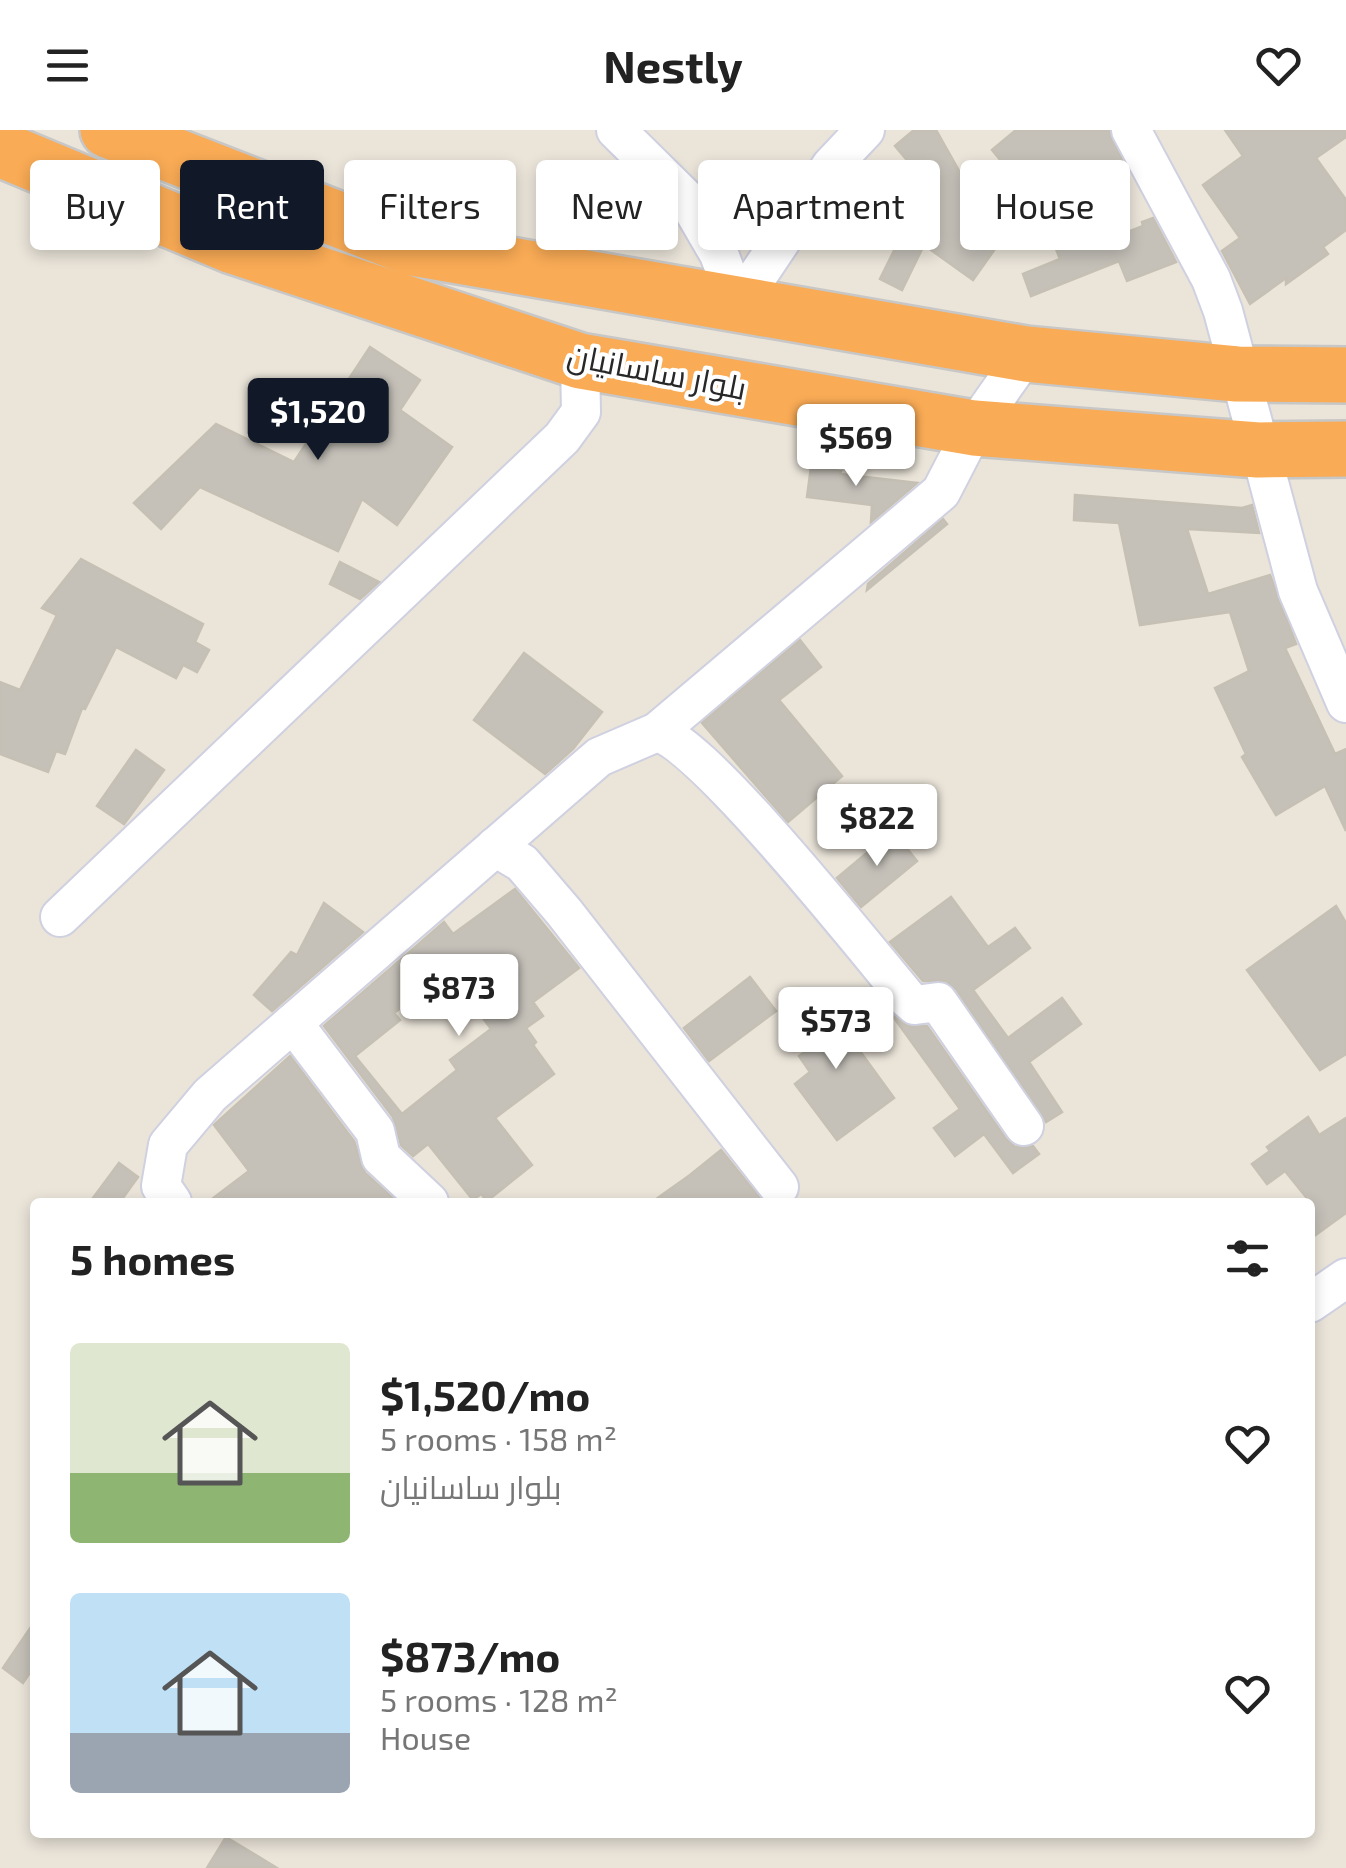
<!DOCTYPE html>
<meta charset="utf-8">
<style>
body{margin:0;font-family:"Exo 2",Cairo,sans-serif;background:#f2f2f2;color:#222;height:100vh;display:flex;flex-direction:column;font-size:38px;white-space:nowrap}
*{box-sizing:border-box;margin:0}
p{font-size:32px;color:#767676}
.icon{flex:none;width:55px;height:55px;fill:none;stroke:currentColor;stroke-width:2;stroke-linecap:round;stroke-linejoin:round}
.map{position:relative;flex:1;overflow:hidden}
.drawer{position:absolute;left:30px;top:1068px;width:1285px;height:640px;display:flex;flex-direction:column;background:#fff;border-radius:10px;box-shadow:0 5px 15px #0003}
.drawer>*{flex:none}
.top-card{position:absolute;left:30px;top:30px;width:1288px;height:90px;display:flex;gap:20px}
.price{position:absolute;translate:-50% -85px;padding:0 22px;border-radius:10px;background:#fff;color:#222;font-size:32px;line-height:65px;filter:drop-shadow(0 2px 5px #0008)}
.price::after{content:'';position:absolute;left:50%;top:60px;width:30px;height:22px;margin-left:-15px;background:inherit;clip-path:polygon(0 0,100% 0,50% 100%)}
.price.selected{background:#111827;color:#fff}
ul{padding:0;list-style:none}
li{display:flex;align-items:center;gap:30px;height:250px;padding:0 40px}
li span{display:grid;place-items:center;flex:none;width:280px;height:200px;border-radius:10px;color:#555}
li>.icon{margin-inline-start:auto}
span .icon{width:120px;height:120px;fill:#fffc;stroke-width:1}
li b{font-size:42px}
h2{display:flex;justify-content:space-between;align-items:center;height:120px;padding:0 40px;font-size:42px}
.chip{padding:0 35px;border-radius:10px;background:#fff;box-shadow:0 5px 15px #0003;font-size:35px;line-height:90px}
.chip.selected{background:#111827;color:#fff}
header{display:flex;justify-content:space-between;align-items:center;height:130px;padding:0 40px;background:#fff;font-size:45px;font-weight:700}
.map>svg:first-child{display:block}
.building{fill:#c5c1b9;stroke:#c5c0b3;stroke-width:2.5;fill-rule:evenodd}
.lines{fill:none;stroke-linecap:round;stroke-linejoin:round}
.street-casing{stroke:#cfd0e0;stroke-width:42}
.highway-casing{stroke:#c7c7c7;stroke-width:60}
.street{stroke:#fff;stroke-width:38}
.highway{stroke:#f9ab55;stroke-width:55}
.labels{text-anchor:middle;stroke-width:8;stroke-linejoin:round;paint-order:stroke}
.street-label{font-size:32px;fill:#282828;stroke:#fff}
</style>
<header><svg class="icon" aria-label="menu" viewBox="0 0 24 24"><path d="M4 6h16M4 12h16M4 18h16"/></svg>Nestly<svg class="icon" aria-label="heart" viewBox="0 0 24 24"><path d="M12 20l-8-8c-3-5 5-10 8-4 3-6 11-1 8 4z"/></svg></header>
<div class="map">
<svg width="1346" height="1738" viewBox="0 0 1346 1738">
<rect width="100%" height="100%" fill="#eae4d9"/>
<g class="building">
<path d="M914,0H936L989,94L981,105L997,116L973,150L924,115L902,160L880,149L927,54L895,16Z"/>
<path d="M1016,0H1109L1126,38L1068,71L1087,118L1143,96L1142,92L1153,88L1176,132L1127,151L1119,131L1031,166L1023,144L1060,129L1022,34L1011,43L992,20Z"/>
<path d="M1225,0H1346V7L1316,28L1346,70V100L1323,117L1328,124L1286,154V148L1250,174L1222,121L1240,108L1203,55L1243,26Z"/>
<path d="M370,217L420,250L400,280L452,317L397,395L362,369L338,421L200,357L161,399L134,373L216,294L294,332Z"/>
<path d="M811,337L841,341L840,344L917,353L871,392L872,375L807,367Z"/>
<path d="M1075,365L1242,378L1252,375L1259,403L1187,399L1208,464L1270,445L1296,514L1285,518L1335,624L1346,619V701L1325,656L1276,685L1242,627L1246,624L1215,558L1249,541L1230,482L1140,495L1119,393L1074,390Z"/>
<path d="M943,389L947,394L867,460L868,454Z"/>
<path d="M81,429L203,494L195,512L209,520L197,542L183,535L176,548L116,517L85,579L82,578L65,624L56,621L48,642L0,624V552L20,560L57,485L42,478Z"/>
<path d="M340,432L379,452L360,469L330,454Z"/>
<path d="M800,510L821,537L779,570L842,646L788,692L702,593Z"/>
<path d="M524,523L602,582L573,619L545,644L474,590Z"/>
<path d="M136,620L164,640L124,694L97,676Z"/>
<path d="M893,701L917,731L861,777L837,748Z"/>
<path d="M515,759L579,838L533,872L543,886L526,898L536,912L533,915L554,944L495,988L532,1035L487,1071L481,1064L473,1070L428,1014L413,1026L401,1015L393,987L324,896L444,792L453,804ZM449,841L491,899L450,930L457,940L402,984L355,926L400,890L394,883Z"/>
<path d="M951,767L988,817L1015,798L1030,818L973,860L1008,908L1062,868L1081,894L1029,932L1062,982L1046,992L956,859L946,851H923L890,812Z"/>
<path d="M324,773L363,802L272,881L254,865L291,822L297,825Z"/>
<path d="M1336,776L1346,793V924L1320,940L1247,840Z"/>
<path d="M750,847L776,881L709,931L684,898Z"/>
<path d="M814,867L834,894L838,891L894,968L837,1010L795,954L810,942L799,926L809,919L786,888Z"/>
<path d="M892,885L908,896H927L1006,1009L1015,1017L1033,1016L1039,1024L1013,1043L984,1004L955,1026L934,998L960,979Z"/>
<path d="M290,926L354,1011L365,1043L397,1072H208L249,1041L214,995Z"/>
<path d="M1308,987L1319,1005L1346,988V1083L1310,1109V1072L1285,1041L1267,1054L1252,1034L1270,1021L1267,1017Z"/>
<path d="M721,1020L763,1072H652L690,1045Z"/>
<path d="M119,1033L138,1047L120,1072H90Z"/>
<path d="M35,1491V1535L23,1553L3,1538Z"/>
<path d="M226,1707L277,1738H207Z"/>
</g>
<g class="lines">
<g class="street-casing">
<g id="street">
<path d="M616,0L688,71L719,124L738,175"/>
<path d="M1131,0L1211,149L1223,181L1298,461L1346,573"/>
<path d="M738,175L831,36L865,0"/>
<path d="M657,602C705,615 866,819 908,869L915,875L938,872L1024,996"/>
<path d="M495,717L522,733L564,782L779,1057"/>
<path d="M60,787L562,308L581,282L580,231"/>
<path d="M293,893L375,1001L381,1027L429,1072"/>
<path d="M172,1072L161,1056L168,1015L210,965L599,627L657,602L941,362L974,298L1026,224"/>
<path d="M1310,1173L1346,1148"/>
</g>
</g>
<g class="highway-casing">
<g id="highway">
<path d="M108,0L412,118L1026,224L1237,244L1346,245"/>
<path d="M0,19L233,116L580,231L974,298L1258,320L1346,319"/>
</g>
</g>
<use href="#street" class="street"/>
<use href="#highway" class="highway"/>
</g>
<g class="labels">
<g class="street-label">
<text transform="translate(657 242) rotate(11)" y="11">بلوار ساسانیان</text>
</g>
</g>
</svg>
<b class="price selected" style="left:318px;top:333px">$1,520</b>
<b class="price" style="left:856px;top:359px">$569</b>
<b class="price" style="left:877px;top:739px">$822</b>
<b class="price" style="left:459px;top:909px">$873</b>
<b class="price" style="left:836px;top:942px">$573</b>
<div class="top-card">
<a class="chip">Buy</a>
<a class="chip selected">Rent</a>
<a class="chip">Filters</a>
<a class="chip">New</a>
<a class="chip">Apartment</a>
<a class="chip">House</a>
</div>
<section class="drawer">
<h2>5 homes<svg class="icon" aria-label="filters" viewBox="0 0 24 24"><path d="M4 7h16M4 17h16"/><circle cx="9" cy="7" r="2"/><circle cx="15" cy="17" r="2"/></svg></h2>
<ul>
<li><span style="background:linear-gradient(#dfe7d0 65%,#8fb573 0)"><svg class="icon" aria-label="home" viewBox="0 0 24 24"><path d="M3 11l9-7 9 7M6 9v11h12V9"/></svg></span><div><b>$1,520/mo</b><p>5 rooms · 158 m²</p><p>بلوار ساسانیان</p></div><svg class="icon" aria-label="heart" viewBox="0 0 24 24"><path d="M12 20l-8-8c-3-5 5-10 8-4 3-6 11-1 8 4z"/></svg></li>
<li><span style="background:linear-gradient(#bfe0f5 70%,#9aa5b1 0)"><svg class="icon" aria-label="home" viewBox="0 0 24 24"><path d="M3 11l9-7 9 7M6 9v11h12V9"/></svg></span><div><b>$873/mo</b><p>5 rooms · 128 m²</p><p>House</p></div><svg class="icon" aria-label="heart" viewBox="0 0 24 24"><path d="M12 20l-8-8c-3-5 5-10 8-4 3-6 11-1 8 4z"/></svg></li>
</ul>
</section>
</div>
